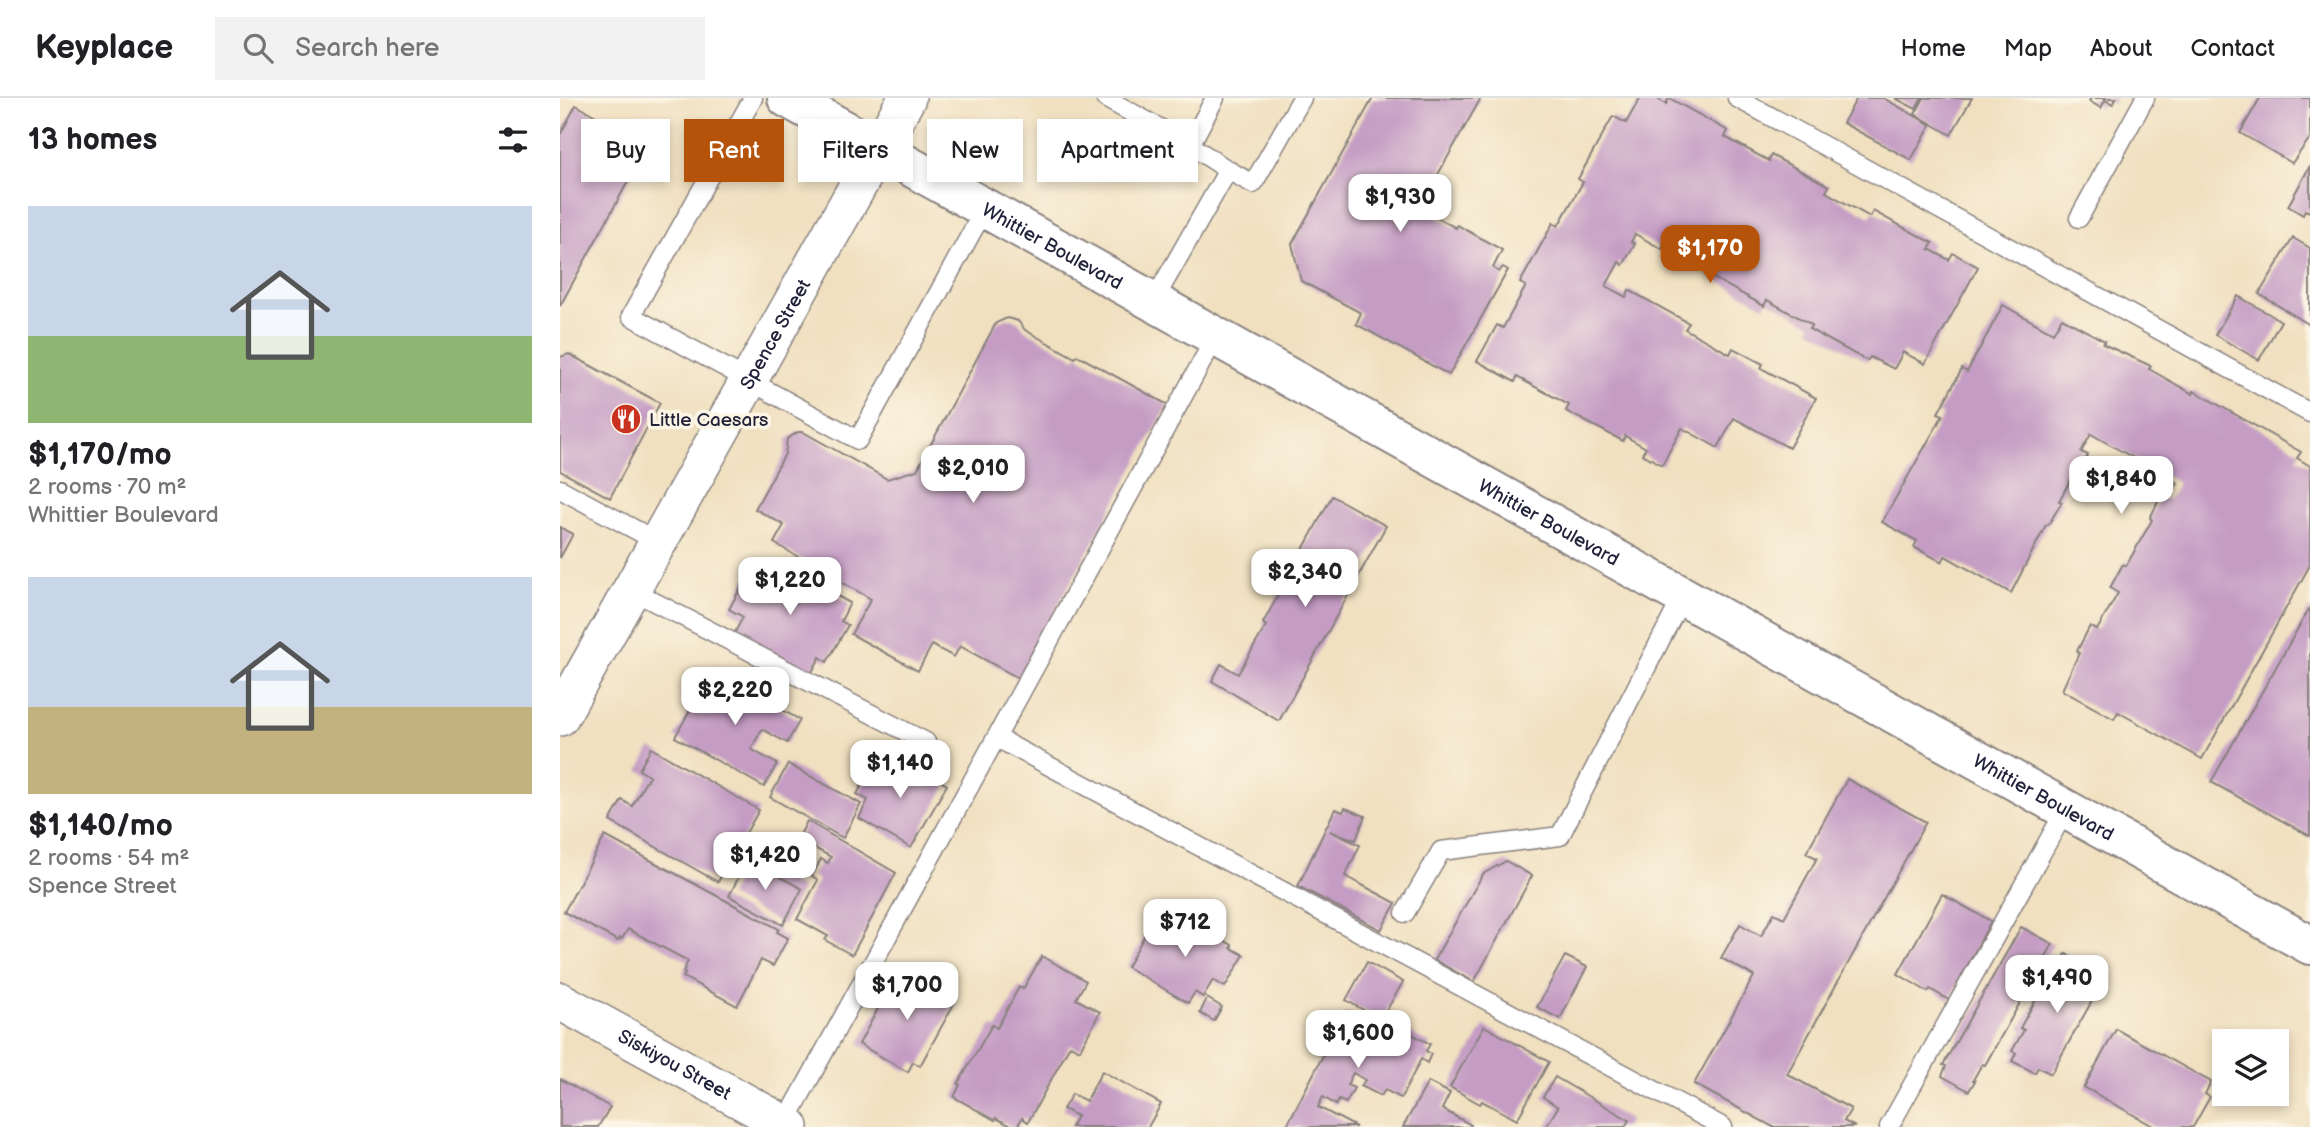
<!DOCTYPE html>
<meta charset="utf-8">
<style>
body{margin:0;font-family:"Balsamiq Sans",sans-serif;background:#f2f2f2;color:#202124;height:100vh;display:flex;flex-direction:column;font-size:26px;white-space:nowrap}
*{box-sizing:border-box;margin:0}
p{font-size:23px;color:#757577}
.icon{flex:none;width:38px;height:38px;fill:none;stroke:currentColor;stroke-width:2;stroke-linecap:round;stroke-linejoin:round}
.map{position:relative;flex:1;overflow:hidden}
.details{display:flex;flex-direction:column;background:#fff;width:560px}
.details>*{flex:none}
.banner{position:absolute;left:21px;top:21px;width:665px;height:63px;display:flex;gap:14px}
.controls{position:absolute;left:1652px;top:931px;display:grid;gap:14px}
.controls a{display:grid;place-items:center;width:77px;height:77px;border-radius:0px;background:#fff;box-shadow:0 4px 10px #0003;font-size:35px}
.price{position:absolute;translate:-50% -60px;padding:0 16px;border-radius:14px;background:#fff;color:#222;font-size:23px;line-height:46px;filter:drop-shadow(0 2px 4px #0008)}
.price::after{content:'';position:absolute;left:50%;top:42px;width:21px;height:16px;margin-left:-10px;background:inherit;clip-path:polygon(0 0,100% 0,50% 100%)}
.price.active{background:#b45309;color:#fff}
ul{padding:0;list-style:none}
li{display:grid;align-content:center;gap:14px;height:371px;padding:0 28px}
li span{display:grid;place-items:center;height:217px;border-radius:0px;color:#555}
li>.icon{margin-inline-start:auto}
span .icon{width:126px;height:126px;fill:#fffc;stroke-width:1}
li b{font-size:30px}
h2{display:flex;justify-content:space-between;align-items:center;height:84px;padding:0 28px;font-size:30px}
.pill{padding:0 24px;border-radius:0px;background:#fff;box-shadow:0 4px 10px #0003;font-size:24px;line-height:63px}
.pill.active{background:#b45309;color:#fff}
header{display:flex;align-items:center;gap:42px;box-sizing:border-box;height:98px;padding:0 35px;background:#fff;border-bottom:2px solid #e0e0e0}
header strong{font-size:33px}
nav{display:flex;gap:38px;margin-inline-start:auto;font-size:24px}
.search{width:490px;height:63px;background:#f2f2f2;display:flex;align-items:center;gap:18px;box-sizing:border-box;padding:0 24px;border-radius:0px;color:#757577;font-size:26px}
main{display:flex;flex:1;min-height:0}
.map>svg:first-child{display:block}
.building{fill:#c49cc4}
.lines{fill:none;stroke-linecap:round;stroke-linejoin:round}
.lane-casing{stroke:#89817e;stroke-width:21}
.street-casing{stroke:#89817e;stroke-width:40}
.primary-casing{stroke:#89817e;stroke-width:42}
.lane{stroke:#fff;stroke-width:18}
.street{stroke:#fff;stroke-width:37}
.primary{stroke:#fff;stroke-width:38}
.labels{text-anchor:middle;stroke-width:7;stroke-linejoin:round;paint-order:stroke}
.street-label{font-size:19px;fill:#22223b;stroke:#fcf5e5}
.poi-label{font-size:19px;fill:#22223b;stroke:#fcf5e5;text-anchor:start}
</style>
<header>
<strong>Keyplace</strong>
<div class="search"><svg class="icon" aria-label="search" viewBox="0 0 24 24"><circle cx="10" cy="10" r="6"/><path d="M15 15l6 6"/></svg>Search here</div>
<nav><a>Home</a><a>Map</a><a>About</a><a>Contact</a></nav>
</header>
<main>
<section class="details">
<h2>13 homes<svg class="icon" aria-label="filters" viewBox="0 0 24 24"><path d="M4 7h16M4 17h16"/><circle cx="9" cy="7" r="2"/><circle cx="15" cy="17" r="2"/></svg></h2>
<ul>
<li><span style="background:linear-gradient(#c9d6e8 60%,#8fb573 0)"><svg class="icon" aria-label="home" viewBox="0 0 24 24"><path d="M3 11l9-7 9 7M6 9v11h12V9"/></svg></span><div><b>$1,170/mo</b><p>2 rooms · 70 m²</p><p>Whittier Boulevard</p></div></li>
<li><span style="background:linear-gradient(#c9d6e8 60%,#c2b280 0)"><svg class="icon" aria-label="home" viewBox="0 0 24 24"><path d="M3 11l9-7 9 7M6 9v11h12V9"/></svg></span><div><b>$1,140/mo</b><p>2 rooms · 54 m²</p><p>Spence Street</p></div></li>
</ul>
</section>
<div class="map">
<svg width="1750" height="1029" viewBox="0 0 1750 1029">
<rect width="100%" height="100%" fill="#fcf5e5"/>
<filter id="ink" filterUnits="userSpaceOnUse"><feTurbulence type="fractalNoise" baseFrequency=".0143" numOctaves="2"/><feDisplacementMap in="SourceGraphic" scale="14" xChannelSelector="R" yChannelSelector="G"/><feConvolveMatrix kernelMatrix="1 2 1 2 8 2 1 2 1" color-interpolation-filters="sRGB"/></filter>
<filter id="wash" filterUnits="userSpaceOnUse"><feTurbulence type="fractalNoise" baseFrequency=".00686" numOctaves="4" result="noise"/><feDisplacementMap in="SourceGraphic" scale="28" xChannelSelector="R" yChannelSelector="G"/><feGaussianBlur stdDeviation="1.57" result="paint"/><feColorMatrix in="noise" values="0 0 0 0 0 0 0 0 0 0 0 0 0 0 0 0 0 1.4 0 .05"/><feComposite in="paint" operator="in"/></filter>
<g filter="url(#wash)">
<rect width="100%" height="100%" fill="#f0e0c0"/>
<g id="blocks">
<g class="building">
<path d="M813,0H921L859,110L896,130L897,127L942,152L933,170L939,174L943,169L948,172L889,277L796,226L801,215L741,183L732,146Z"/>
<path d="M1080,0H1096L1106,6L1109,0L1168,33L1165,39L1209,63L1211,57L1269,88L1266,94L1310,119L1313,113L1373,145L1369,151L1389,162L1393,155L1418,169L1365,266L1343,254L1334,271L1310,259L1307,263L1249,231L1252,227L1207,202L1204,208L1146,176L1150,170L1104,145L1102,151L1075,136L1071,144L1075,146L1063,167L1059,164L1046,188L1066,199L1069,192L1129,225L1125,231L1170,256L1173,250L1203,266L1201,270L1256,300L1229,350L1174,320L1158,350L1122,330L1102,367L1082,356L1086,350L1065,338L1063,343L1006,313L1009,307L957,279L955,284L917,263L937,227L943,230L966,188L960,185L993,125L998,128L1023,84L1018,81L1053,18L1066,25Z"/>
<path d="M1297,0H1323L1371,27L1351,62L1283,25Z"/>
<path d="M1335,0H1362L1356,11Z"/>
<path d="M1364,0H1412L1391,37L1355,16Z"/>
<path d="M1531,0H1556L1553,6L1545,2L1541,10L1529,3Z"/>
<path d="M1700,0H1750V40L1732,65L1680,35Z"/>
<path d="M16,7L88,47L0,208V37Z"/>
<path d="M1750,68V114L1745,112L1743,117L1728,108Z"/>
<path d="M1733,140L1750,150V227L1699,196Z"/>
<path d="M1678,198L1721,223L1699,262L1655,237Z"/>
<path d="M1443,207L1493,235L1502,220L1545,243L1543,246L1591,268L1589,271L1633,296L1634,293L1741,354L1737,360L1750,368V467L1642,661L1558,614L1554,621L1502,592L1519,555L1517,553L1530,528L1537,532L1558,495L1550,490L1563,466L1566,468L1592,422L1590,420L1601,398L1608,402L1618,385L1531,336L1521,354L1528,357L1515,381L1512,379L1499,403L1502,404L1488,427H1486L1451,495L1385,458L1382,464L1354,449L1357,443L1322,424L1383,317L1378,315L1402,271L1407,274Z"/>
<path d="M447,220L458,223L465,232L515,260L517,257L608,307L458,580L400,548L394,559L372,547L358,573L291,536L311,501L214,445L224,427L195,411L225,356L227,341L238,334H243L327,381L357,372L436,225Z"/>
<path d="M9,256L100,305L50,400L0,373V259Z"/>
<path d="M772,398L826,428L719,623L652,583L661,566L678,576L706,528L703,525Z"/>
<path d="M0,429L13,436L0,460Z"/>
<path d="M213,463L290,505L281,523L288,527L267,564L260,559L250,578L174,536L183,519L169,511L190,473L204,480Z"/>
<path d="M1750,509V738L1651,684Z"/>
<path d="M152,573L240,622L227,645L202,631L191,651L217,666L204,689L115,639Z"/>
<path d="M91,650L199,712L158,784L50,723L62,702L72,708L89,678L79,672Z"/>
<path d="M334,657L387,687L351,750L299,720L308,702L297,696L313,668L324,675Z"/>
<path d="M228,666L301,706L283,740L210,699Z"/>
<path d="M1287,681L1366,724L1227,976L1291,1011L1284,1023L1295,1029H1213L1134,986L1194,878L1161,860L1180,826L1201,838L1214,815L1224,820L1257,760L1246,755Z"/>
<path d="M785,710L805,718L796,742L770,733L800,747L785,778L836,805L821,832L738,788L775,711L783,714Z"/>
<path d="M247,723L336,775L292,857L265,842L268,838L237,821L258,782L252,778L261,761L268,765L271,759L238,741Z"/>
<path d="M45,738L219,831L217,834L228,840L213,868L201,862L177,908L123,879L125,876L123,874L128,863L68,831L62,841L60,840L58,843L4,814Z"/>
<path d="M188,761L242,791L223,827L169,798Z"/>
<path d="M946,763L972,778L914,884L874,862L923,776Z"/>
<path d="M1382,796L1431,823L1389,902L1370,891L1368,894L1338,876Z"/>
<path d="M620,818L672,847L671,850L684,857L665,889L653,882L643,899L635,894L628,905L567,869L587,833L593,836L599,826L612,833Z"/>
<path d="M1461,829L1493,846L1425,967L1422,966L1413,982L1415,983L1409,993L1382,978L1386,968L1383,967Z"/>
<path d="M1506,856L1546,878L1491,976L1478,969L1475,975L1452,963L1456,955L1452,953L1464,932L1460,930L1484,887L1487,890Z"/>
<path d="M482,858L526,883L516,901L540,914L520,952L510,947L468,1024L462,1020L457,1029H453L436,1020L435,1022L394,999L400,987L398,986L432,927L437,930L459,889L463,891Z"/>
<path d="M1005,858L1027,869L1000,921L977,909Z"/>
<path d="M807,864L843,884L821,922L786,902Z"/>
<path d="M338,873L395,904L360,968L353,964L348,974L299,946Z"/>
<path d="M647,900L662,909L654,923L640,915Z"/>
<path d="M785,915L845,947L850,935L870,946L866,953L871,956L867,965L861,961L841,1000L825,992L821,998L801,988L805,982L793,975L787,987L794,990L786,1005L779,1002L776,1007L763,999L758,1009L796,1029H726Z"/>
<path d="M924,928L989,964L957,1022L922,1003L920,1006L890,989Z"/>
<path d="M1556,931L1651,984L1645,996L1650,999L1633,1029H1595L1524,989Z"/>
<path d="M542,973L601,1006L588,1029H511L517,1018L503,1011L512,996L526,1003Z"/>
<path d="M995,979L1069,1022L1065,1029H986L998,1009L983,999Z"/>
<path d="M0,981L50,1009L38,1029H0Z"/>
<path d="M868,984L890,995L882,1011L911,1027L910,1029H843Z"/>
</g>
</g>
</g>
<g filter="url(#ink)">
<use href="#blocks" fill-opacity="0" stroke="#89817e" stroke-width="2"/>
<g class="lines">
<g class="lane-casing">
<g id="lane">
<path d="M193,0L71,218L298,342L425,110"/>
<path d="M545,0L630,47L668,72L693,86L742,0"/>
<path d="M1177,0L1750,315"/>
<path d="M630,47L655,0"/>
<path d="M1519,120L1585,0"/>
<path d="M593,204L668,72"/>
<path d="M0,391L98,444"/>
<path d="M71,492L366,644"/>
<path d="M437,640L1163,1029"/>
<path d="M845,815L881,753L1000,738L1123,498"/>
<path d="M223,1029L656,238"/>
<path d="M1329,1029L1506,711"/>
</g>
</g>
<g class="street-casing">
<g id="street">
<path id="s1" d="M0,619L347,0"/>
<path id="s2" d="M0,903L230,1029"/>
</g>
</g>
<g class="primary-casing">
<g id="primary">
<path id="s3" d="M227,0L1750,847"/>
</g>
</g>
<use href="#lane" class="lane"/>
<use href="#street" class="street"/>
<use href="#primary" class="primary"/>
</g>
</g>
<defs>
<g id="restaurant-disc" transform="scale(1.575)"><circle r="9.5" fill="#c8321e" stroke="#fcf5e5"/><path d="M-5-6h1v4h1v-4h1v4h1v-4h1v5L-1.5 .5V6h-2V.5L-5-1ZM5-6V6H3V1.5H1.5Q1.5-4 5-6Z" fill="#fff"/></g>
</defs>
<g fill-rule="evenodd">
<use href="#restaurant-disc" x="66" y="321"/>
</g>
<g class="labels">
<g class="street-label">
<text dy="7" stroke="none"><textPath href="#s3" startOffset="304">Whittier Boulevard</textPath></text>
<text dy="7" stroke="none"><textPath href="#s1" startOffset="439">Spence Street</textPath></text>
<text dy="7" stroke="none"><textPath href="#s3" startOffset="872">Whittier Boulevard</textPath></text>
<text dy="7" stroke="none"><textPath href="#s3" startOffset="1438">Whittier Boulevard</textPath></text>
<text dy="7" stroke="none"><textPath href="#s2" startOffset="131">Siskiyou Street</textPath></text>
</g>
<g class="poi-label">
<text x="89" y="328">Little Caesars</text>
</g>
</g>
</svg>
<div class="controls">
<a><svg class="icon" aria-label="layers" viewBox="0 0 24 24"><path d="M12 4l9 5-9 5-9-5zM3 14l9 5 9-5"/></svg></a>
</div>
<b class="price" style="left:840px;top:136px">$1,930</b>
<b class="price active" style="left:1150px;top:187px">$1,170</b>
<b class="price" style="left:413px;top:407px">$2,010</b>
<b class="price" style="left:1561px;top:418px">$1,840</b>
<b class="price" style="left:745px;top:511px">$2,340</b>
<b class="price" style="left:230px;top:519px">$1,220</b>
<b class="price" style="left:175px;top:629px">$2,220</b>
<b class="price" style="left:340px;top:702px">$1,140</b>
<b class="price" style="left:205px;top:794px">$1,420</b>
<b class="price" style="left:625px;top:861px">$712</b>
<b class="price" style="left:1497px;top:917px">$1,490</b>
<b class="price" style="left:347px;top:924px">$1,700</b>
<b class="price" style="left:798px;top:972px">$1,600</b>
<div class="banner">
<a class="pill">Buy</a>
<a class="pill active">Rent</a>
<a class="pill">Filters</a>
<a class="pill">New</a>
<a class="pill">Apartment</a>
</div>
</div>
</main>
